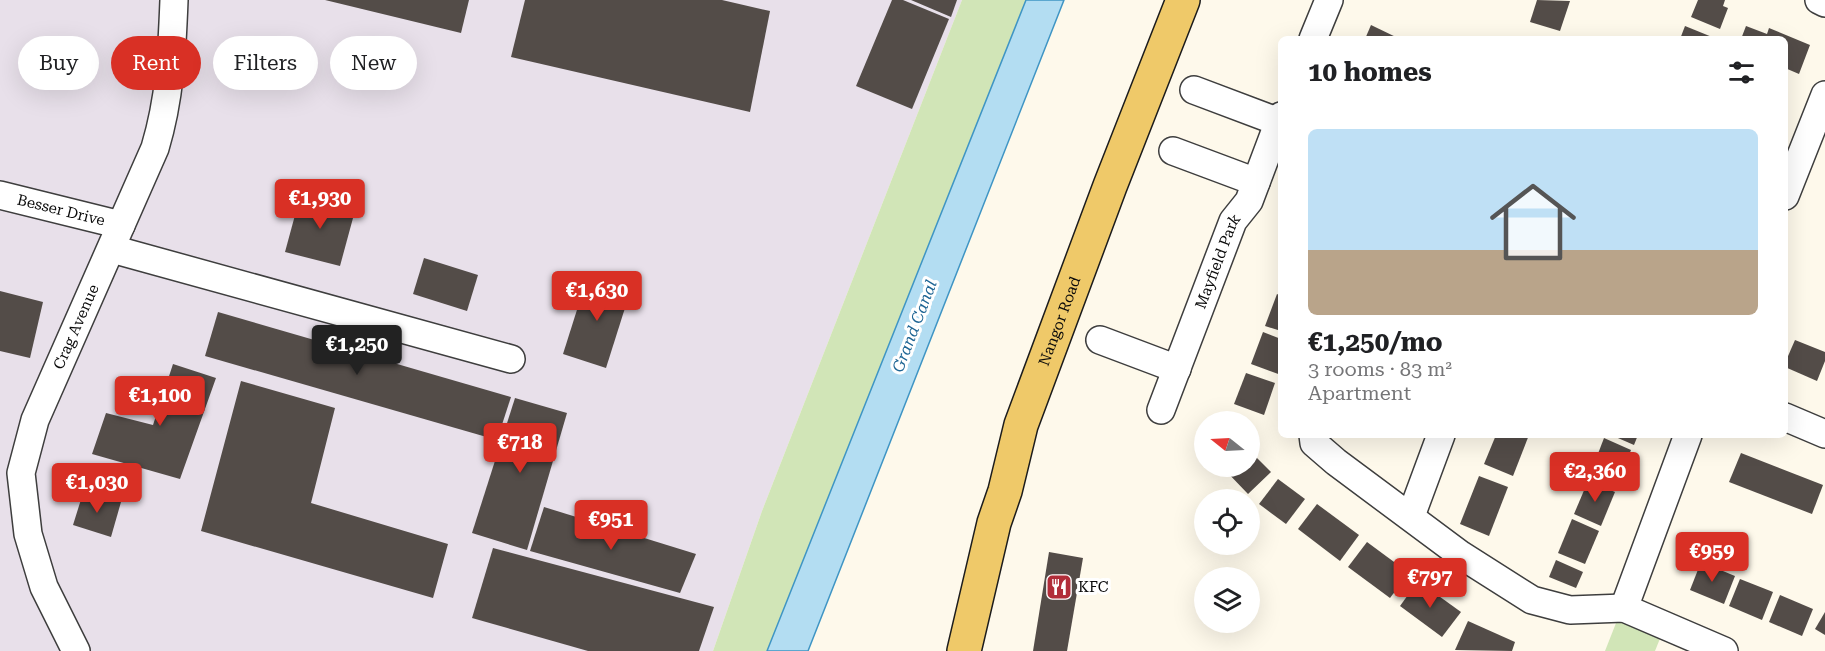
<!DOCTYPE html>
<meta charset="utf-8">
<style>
body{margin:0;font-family:"Roboto Serif",serif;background:#f6f6f6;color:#202124;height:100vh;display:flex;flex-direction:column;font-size:22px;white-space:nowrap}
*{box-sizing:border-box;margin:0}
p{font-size:20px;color:#757577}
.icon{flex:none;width:33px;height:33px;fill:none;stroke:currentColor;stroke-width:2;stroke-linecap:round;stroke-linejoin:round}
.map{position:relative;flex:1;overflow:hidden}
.sheet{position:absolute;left:1278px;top:36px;width:510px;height:402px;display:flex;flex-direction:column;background:#fff;border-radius:9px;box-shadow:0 6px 24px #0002}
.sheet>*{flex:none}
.top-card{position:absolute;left:18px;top:36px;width:570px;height:54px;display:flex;gap:12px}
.needle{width:39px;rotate:288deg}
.controls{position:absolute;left:1194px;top:411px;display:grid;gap:12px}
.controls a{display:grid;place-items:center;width:66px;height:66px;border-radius:50%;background:#fff;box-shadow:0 6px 24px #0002;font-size:30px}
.price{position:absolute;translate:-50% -51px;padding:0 14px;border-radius:6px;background:#d93025;color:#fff;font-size:20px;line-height:39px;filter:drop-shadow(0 2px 3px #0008)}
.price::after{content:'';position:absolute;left:50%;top:36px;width:18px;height:14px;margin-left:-9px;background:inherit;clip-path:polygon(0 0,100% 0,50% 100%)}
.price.current{background:#222;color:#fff}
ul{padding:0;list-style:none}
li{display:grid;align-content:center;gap:12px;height:318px;padding:0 30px}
li span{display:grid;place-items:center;height:186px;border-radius:9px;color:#555}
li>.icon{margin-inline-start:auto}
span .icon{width:108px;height:108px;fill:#fffc;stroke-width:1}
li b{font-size:26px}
h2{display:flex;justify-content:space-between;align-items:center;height:72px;padding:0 30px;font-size:26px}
.chip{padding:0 21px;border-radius:27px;background:#fff;box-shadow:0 6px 24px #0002;font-size:21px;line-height:54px}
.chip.current{background:#d93025;color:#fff}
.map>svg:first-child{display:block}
.industrial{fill:#e8e0ea}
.green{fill:#d1e5b7}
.water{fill:#b3ddf2;stroke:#3f95c4;stroke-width:1.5}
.building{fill:#534c48}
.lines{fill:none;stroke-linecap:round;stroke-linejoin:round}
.minor-casing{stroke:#3e3e3e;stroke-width:30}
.major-casing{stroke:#1c1c1c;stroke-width:36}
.minor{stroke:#fff;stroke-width:27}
.major{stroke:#efc969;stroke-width:33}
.labels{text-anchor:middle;stroke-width:6;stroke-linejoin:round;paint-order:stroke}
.street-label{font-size:15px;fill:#0b0b0b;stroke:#fff}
.poi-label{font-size:15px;fill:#0b0b0b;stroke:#fff;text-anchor:start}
.water-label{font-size:16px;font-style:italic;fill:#1e6594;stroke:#fff}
</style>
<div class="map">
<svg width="1825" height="651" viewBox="0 0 1825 651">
<rect width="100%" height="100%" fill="#fef9eb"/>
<path class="industrial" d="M0,0H962L762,511L713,651H0Z"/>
<g class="green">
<path d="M962,0H1026L767,651H713L762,511Z"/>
<path d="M1618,618L1661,636L1655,651H1605Z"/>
</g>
<path class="water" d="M1026,0H1064L808,651H767Z"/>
<g class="building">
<path d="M325,0H469L461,33Z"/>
<path d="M525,0H722L770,11L750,112L511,57Z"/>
<path d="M892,0H903L949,19L912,109L856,86Z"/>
<path d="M911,0H957L951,17Z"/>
<path d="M1537,0L1570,1L1560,31L1530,22Z"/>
<path d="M1698,0H1725L1723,6L1728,8L1720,29L1691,17Z"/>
<path d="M1371,25L1400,39H1365Z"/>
<path d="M1685,26L1717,39H1680Z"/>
<path d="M1746,26L1767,34L1769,28L1810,45L1799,74L1785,68V39H1741Z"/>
<path d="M301,193L356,207L340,266L285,252Z"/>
<path d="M424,258L478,275L467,311L413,294Z"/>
<path d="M588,275L631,289L606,368L563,354Z"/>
<path d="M0,291L43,302L30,358L0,351Z"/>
<path d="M1277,294L1281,296V331L1265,326Z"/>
<path d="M218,312L511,397L497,440L205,356Z"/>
<path d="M1263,332L1281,339V375L1251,364Z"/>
<path d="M1795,340L1825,352V361L1817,381L1785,367V363Z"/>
<path d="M173,364L216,378L180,479L92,454L106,413L153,425Z"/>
<path d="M1246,373L1275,383L1264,415L1234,404Z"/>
<path d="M241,381L335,408L311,503L448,544L433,598L201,531Z"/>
<path d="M515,398L567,413L527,550L472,533Z"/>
<path d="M1496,435H1529L1513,476L1484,464Z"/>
<path d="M1611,435H1638L1634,445Z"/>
<path d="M1604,438L1631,450L1618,483L1591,472Z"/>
<path d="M1250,451L1271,472L1248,494L1225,470L1228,466H1250Z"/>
<path d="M1741,453L1823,485L1812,514L1729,482Z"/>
<path d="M1479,476L1508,487L1489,536L1460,524Z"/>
<path d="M1278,479L1305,499L1286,524L1259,504Z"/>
<path d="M1588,481L1615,492L1601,526L1574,514Z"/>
<path d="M84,490L121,502L111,537L73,525Z"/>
<path d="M1317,504L1359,535L1340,561L1298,529Z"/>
<path d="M544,507L696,554L680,593L530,551Z"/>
<path d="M1572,519L1599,531L1585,564L1558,553Z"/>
<path d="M1367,542L1409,573L1390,598L1348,567Z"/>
<path d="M493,548L714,607L699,651H588L472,618Z"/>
<path d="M1049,552L1083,558L1067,651H1033Z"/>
<path d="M1556,560L1583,572L1576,588L1549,577Z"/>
<path d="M1701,562L1735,576L1724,604L1690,590Z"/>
<path d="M1740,579L1773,592L1762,620L1729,606Z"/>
<path d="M1418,581L1461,612L1442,637L1400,606Z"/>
<path d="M1780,595L1813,609L1802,636L1769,622Z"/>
<path d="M1825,612V635L1815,629Z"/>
<path d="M1468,621L1515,642L1512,651L1455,650Z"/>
</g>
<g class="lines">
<g class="minor-casing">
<g id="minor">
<path d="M1819,0L1825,3"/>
<path d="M1313,39L1329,0"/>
<path d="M1194,90L1279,122"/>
<path d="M1173,151L1256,182"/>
<path id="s1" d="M0,195L121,225"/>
<path d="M1785,196L1825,95"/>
<path d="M112,249L511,359"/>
<path d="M1100,340L1177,369"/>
<path id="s2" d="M1161,410L1233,221L1249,201L1281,116"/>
<path d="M1785,417L1825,434"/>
<path d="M1313,435L1314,443L1336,462L1461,555L1532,600L1570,610L1624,608L1724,651"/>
<path d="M1411,516L1441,435"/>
<path d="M1624,608L1688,435"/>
<path id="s3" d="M76,651L44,587L28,534L21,473L35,420L155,148C170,98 172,52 174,0"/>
</g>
</g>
<g class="major-casing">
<g id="major">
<path id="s4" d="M964,651L994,523L1005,491L1021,425L1110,186L1183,0"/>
</g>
</g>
<use href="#minor" class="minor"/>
<use href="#major" class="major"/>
</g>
<defs>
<g id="restaurant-square" transform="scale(1.35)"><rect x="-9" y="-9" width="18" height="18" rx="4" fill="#b12d39" stroke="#fff"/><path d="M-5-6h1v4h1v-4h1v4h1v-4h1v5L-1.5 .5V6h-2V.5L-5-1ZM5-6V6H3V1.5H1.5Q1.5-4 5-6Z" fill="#fff"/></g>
</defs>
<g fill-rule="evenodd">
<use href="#restaurant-square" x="1059" y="587"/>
</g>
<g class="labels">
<g class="street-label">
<text dy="5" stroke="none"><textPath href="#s1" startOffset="63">Besser Drive</textPath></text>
<text dy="5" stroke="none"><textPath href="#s2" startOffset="159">Mayfield Park</textPath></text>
<text dy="5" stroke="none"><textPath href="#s4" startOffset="344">Nangor Road</textPath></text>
<text dy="5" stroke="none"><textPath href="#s3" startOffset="345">Crag Avenue</textPath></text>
</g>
<g class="poi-label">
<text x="1078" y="592">KFC</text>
</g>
<g class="water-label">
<text transform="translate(914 326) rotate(-69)" y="6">Grand Canal</text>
</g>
</g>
</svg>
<div class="controls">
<a><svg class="needle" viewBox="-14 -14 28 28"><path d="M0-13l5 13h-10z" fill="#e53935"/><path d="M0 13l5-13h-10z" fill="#757577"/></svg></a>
<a><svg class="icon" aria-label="locate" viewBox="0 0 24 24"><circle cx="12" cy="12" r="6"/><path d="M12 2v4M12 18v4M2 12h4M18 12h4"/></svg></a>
<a><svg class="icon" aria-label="layers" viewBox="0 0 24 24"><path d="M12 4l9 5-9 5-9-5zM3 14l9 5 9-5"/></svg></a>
</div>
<b class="price" style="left:320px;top:230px">€1,930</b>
<b class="price" style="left:597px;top:322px">€1,630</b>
<b class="price current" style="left:357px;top:376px">€1,250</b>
<b class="price" style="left:160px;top:427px">€1,100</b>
<b class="price" style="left:520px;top:474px">€718</b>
<b class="price" style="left:1595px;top:503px">€2,360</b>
<b class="price" style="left:97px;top:514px">€1,030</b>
<b class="price" style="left:611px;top:551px">€951</b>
<b class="price" style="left:1712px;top:583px">€959</b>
<b class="price" style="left:1430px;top:609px">€797</b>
<div class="top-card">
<a class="chip">Buy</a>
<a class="chip current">Rent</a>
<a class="chip">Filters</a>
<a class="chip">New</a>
</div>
<section class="sheet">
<h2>10 homes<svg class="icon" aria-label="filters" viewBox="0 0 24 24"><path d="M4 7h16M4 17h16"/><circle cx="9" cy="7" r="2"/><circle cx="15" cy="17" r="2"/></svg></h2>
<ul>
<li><span style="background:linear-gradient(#bfe0f5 65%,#b9a48a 0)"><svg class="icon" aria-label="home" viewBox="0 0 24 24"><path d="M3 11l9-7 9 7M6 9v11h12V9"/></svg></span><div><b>€1,250/mo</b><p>3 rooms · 83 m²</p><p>Apartment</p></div></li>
</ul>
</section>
</div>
